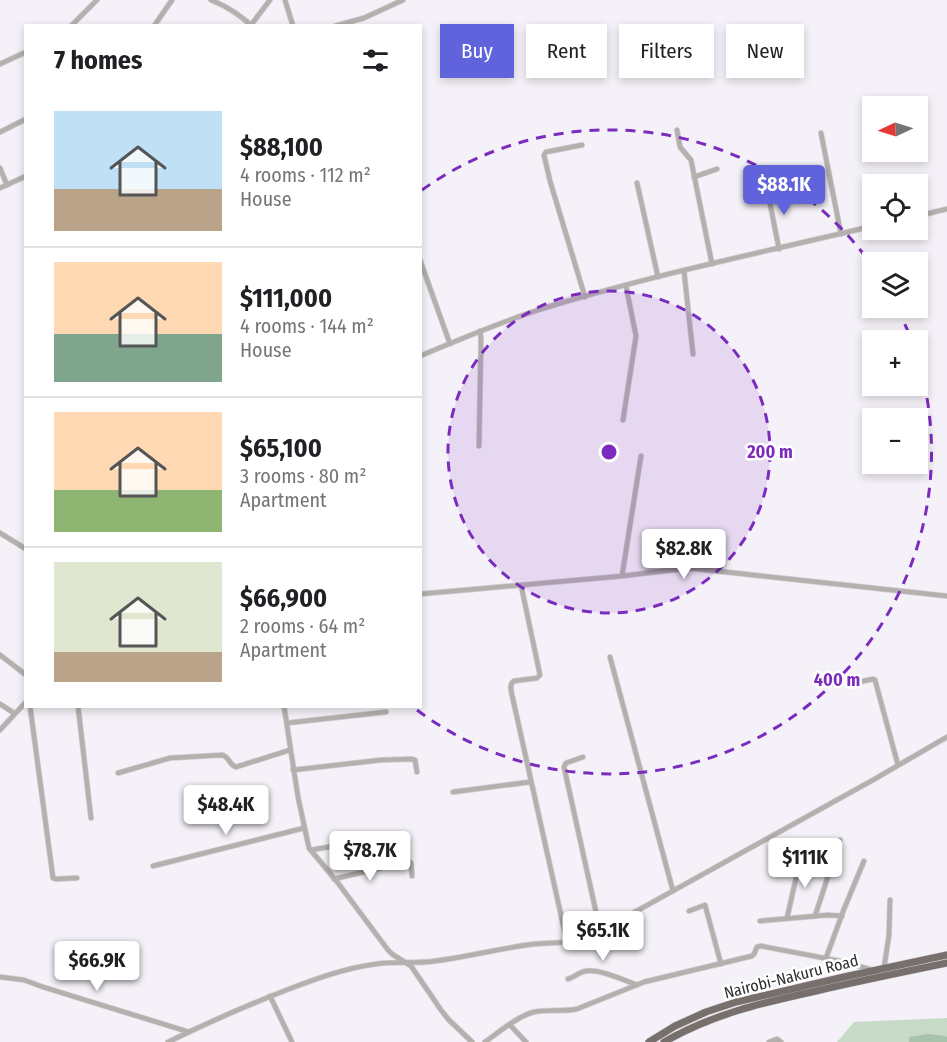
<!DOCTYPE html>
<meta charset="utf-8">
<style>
body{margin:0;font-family:"Fira Sans Condensed",sans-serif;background:#f2f2f2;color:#202124;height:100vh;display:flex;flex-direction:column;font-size:22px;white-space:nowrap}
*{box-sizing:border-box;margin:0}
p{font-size:20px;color:#757577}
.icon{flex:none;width:33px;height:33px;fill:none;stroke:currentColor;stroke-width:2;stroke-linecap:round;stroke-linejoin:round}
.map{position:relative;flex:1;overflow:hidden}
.panel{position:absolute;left:24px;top:24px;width:398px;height:684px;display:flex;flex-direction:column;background:#fff;border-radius:0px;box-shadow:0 3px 9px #0003}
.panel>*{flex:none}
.guide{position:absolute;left:440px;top:24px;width:417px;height:54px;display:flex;gap:12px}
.needle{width:39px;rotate:266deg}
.buttons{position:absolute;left:862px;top:96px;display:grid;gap:12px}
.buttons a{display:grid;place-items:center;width:66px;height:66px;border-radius:0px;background:#fff;box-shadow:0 3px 9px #0003;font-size:30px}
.price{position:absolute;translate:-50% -51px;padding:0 14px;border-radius:6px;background:#fff;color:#222;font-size:20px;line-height:39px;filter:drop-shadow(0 2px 3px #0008)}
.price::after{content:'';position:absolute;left:50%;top:36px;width:18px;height:14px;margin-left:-9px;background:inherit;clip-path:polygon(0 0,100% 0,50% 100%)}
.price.active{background:#6063db;color:#fff}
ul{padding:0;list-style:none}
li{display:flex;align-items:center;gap:18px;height:150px;padding:0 30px}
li+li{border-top:2px solid #e0e0e0}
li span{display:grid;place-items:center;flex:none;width:168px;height:120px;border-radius:0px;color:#555}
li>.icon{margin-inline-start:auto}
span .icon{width:72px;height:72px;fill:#fffc;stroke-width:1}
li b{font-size:26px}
h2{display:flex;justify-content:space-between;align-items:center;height:72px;padding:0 30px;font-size:26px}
.pill{padding:0 21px;border-radius:0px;background:#fff;box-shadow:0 3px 9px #0003;font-size:21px;line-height:54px}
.pill.active{background:#6063db;color:#fff}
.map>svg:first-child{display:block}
.grass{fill:#c7dac8}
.forest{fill:url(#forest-crowns)}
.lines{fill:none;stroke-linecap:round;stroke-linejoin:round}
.minor-casing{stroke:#d1ced4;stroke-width:6}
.trunk-casing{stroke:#d1ced4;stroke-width:8}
.minor{stroke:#b4b0ae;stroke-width:4.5}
.trunk{stroke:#766f6b;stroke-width:7}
.ring{fill:none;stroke:#7b2cbf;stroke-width:3;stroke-dasharray:10 8}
.labels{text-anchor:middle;stroke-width:5;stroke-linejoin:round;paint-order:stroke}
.street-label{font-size:16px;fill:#2f2e30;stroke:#fff}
.centre{fill:#7b2cbf;stroke:#fff;stroke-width:3}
.ring-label{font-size:18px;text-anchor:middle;font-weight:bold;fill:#7b2cbf;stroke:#fff;stroke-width:5;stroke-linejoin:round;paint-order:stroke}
</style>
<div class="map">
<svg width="947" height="1042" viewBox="0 0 947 1042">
<defs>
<pattern id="forest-crowns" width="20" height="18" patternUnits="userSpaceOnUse" patternTransform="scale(1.5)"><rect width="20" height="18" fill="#a9c2ab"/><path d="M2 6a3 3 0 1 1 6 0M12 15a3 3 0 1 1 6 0" fill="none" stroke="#8a9e8c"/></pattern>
</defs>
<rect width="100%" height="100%" fill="#f5f1f8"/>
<path class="grass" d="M947,1018V1042H837L854,1022Z"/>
<path class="forest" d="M928,1034L945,1036L947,1037V1042H909V1037Z"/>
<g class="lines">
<g class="minor-casing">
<g id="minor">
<path d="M211,0C226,6 240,15 252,26"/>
<path d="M285,0L293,26"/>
<path d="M251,25L270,0"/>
<path d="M71,26L97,0"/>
<path d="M154,26L172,0"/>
<path d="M335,26L364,18L403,0"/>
<path d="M0,64L26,52"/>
<path d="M677,130L680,147L691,160L712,264"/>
<path d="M0,132L26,119"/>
<path d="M821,133L841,234"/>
<path d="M582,145L546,152L544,155L550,181L585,297"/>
<path d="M0,168L7,185"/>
<path d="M694,177L717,169"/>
<path d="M637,183L658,277"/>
<path d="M0,188L26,176"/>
<path d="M767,188L779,249"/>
<path d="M918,216L947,209"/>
<path d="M420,260L450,344"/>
<path d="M684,271L693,354"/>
<path d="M420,356C458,340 496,324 535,311C646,276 760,253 873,226"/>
<path d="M623,420L636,336L626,286"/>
<path d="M479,446L481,339L480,331"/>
<path d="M0,533L26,549"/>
<path d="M622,576L641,456"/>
<path d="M521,585L540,675L537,678L514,681C509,684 511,690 512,695L567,942"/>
<path d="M420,594L622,576L689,568L947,596"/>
<path d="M0,655L26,675"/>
<path d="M610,657L673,891"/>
<path d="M854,683L873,679L875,680L898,765"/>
<path d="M0,704L14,713"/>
<path d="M30,706L53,878L56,879L77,878"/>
<path d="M78,706L91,818"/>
<path d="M284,706L298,797L309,848L338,883L388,950L392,954L411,966L441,1010L449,1020L472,1042"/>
<path d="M287,723L386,712"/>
<path d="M0,730L26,702"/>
<path d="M583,757L566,763L564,767L596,912L602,930"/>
<path d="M293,770L381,760L412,759L415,760L417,772"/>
<path d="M118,773L170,758L222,755C229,756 229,765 236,767L290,750"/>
<path d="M453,792L530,782"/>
<path d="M311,850L404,834"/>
<path d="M153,866L304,828"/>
<path d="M334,879L409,861L411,863L412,876"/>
<path d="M689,911L705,905L721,964"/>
<path d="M815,916L840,840"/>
<path d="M787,918L801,856"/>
<path d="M760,921L828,915L842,916"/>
<path d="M826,958L844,909L864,861"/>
<path d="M884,968L889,935L890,900"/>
<path d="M0,977L24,980L43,987L189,1032"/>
<path d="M568,979C575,977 579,972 586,971C600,969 624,980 637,985"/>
<path d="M270,996L292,1042"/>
<path d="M510,1025L526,1042"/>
<path d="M168,1042C207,1023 248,1005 289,989C318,978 346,968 376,964C396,961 416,964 435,961C469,957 501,948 534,944C552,942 571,944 588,938L873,780L947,737"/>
<path d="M485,1042C499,1032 518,1016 534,1012C548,1009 563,1012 577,1009L644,982L752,956L754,954L757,947L761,946L845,962L872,970"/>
<path d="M769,1042L777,1039L781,1042"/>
</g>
</g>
<g class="trunk-casing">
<g id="trunk">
<path d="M649,1042L675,1026L706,1012L736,1002L844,977L947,955"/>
<path d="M664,1042C713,1014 761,1003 816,991C859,981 903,972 947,963"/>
</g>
</g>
<use href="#minor" class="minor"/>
<use href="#trunk" class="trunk"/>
</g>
<circle cx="609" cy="452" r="161" fill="#7b2cbf" fill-opacity=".12"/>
<g class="ring">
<circle cx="609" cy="452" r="161"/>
<path d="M422 190A322 322 0 0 1 873 267M897 308A322 322 0 0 1 911 339M919 363A322 322 0 0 1 413 707"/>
</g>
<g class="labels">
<g class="street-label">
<text transform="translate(791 976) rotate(-14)" y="6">Nairobi-Nakuru Road</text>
</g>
</g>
<circle cx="609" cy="452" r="9" class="centre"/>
<g class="ring-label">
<text x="770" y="458">200 m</text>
<text x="837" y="686">400 m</text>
</g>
</svg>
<div class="buttons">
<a><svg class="needle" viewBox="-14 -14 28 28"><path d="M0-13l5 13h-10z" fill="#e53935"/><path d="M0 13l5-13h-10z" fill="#757577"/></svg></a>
<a><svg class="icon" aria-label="locate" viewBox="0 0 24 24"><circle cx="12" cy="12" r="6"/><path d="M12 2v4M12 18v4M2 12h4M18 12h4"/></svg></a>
<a><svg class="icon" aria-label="layers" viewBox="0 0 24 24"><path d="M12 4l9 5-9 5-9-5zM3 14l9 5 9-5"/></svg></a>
<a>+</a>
<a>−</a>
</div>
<b class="price active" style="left:784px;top:216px">$88.1K</b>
<b class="price" style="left:684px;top:580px">$82.8K</b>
<b class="price" style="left:226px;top:836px">$48.4K</b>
<b class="price" style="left:370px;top:882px">$78.7K</b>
<b class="price" style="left:805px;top:889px">$111K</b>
<b class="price" style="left:603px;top:962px">$65.1K</b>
<b class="price" style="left:97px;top:992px">$66.9K</b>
<div class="guide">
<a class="pill active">Buy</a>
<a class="pill">Rent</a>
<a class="pill">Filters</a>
<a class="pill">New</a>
</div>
<section class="panel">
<h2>7 homes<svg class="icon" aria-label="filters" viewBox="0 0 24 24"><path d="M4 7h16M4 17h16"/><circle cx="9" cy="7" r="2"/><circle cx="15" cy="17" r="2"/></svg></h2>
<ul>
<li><span style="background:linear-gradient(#bfe0f5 65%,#b9a48a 0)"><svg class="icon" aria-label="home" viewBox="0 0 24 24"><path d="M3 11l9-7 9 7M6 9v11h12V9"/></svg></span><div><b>$88,100</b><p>4 rooms · 112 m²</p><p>House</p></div></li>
<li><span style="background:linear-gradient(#ffd9b3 60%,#7fa58c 0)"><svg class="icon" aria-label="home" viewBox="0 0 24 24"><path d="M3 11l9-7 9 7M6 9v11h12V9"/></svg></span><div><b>$111,000</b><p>4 rooms · 144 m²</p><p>House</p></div></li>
<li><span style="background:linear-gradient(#ffd9b3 65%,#8fb573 0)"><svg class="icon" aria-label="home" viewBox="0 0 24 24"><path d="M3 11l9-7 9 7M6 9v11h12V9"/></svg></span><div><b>$65,100</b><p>3 rooms · 80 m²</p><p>Apartment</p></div></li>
<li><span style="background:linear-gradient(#dfe7d0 75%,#b9a48a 0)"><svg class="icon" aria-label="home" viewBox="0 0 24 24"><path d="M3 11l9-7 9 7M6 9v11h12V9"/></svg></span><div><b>$66,900</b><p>2 rooms · 64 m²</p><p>Apartment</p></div></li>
</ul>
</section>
</div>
